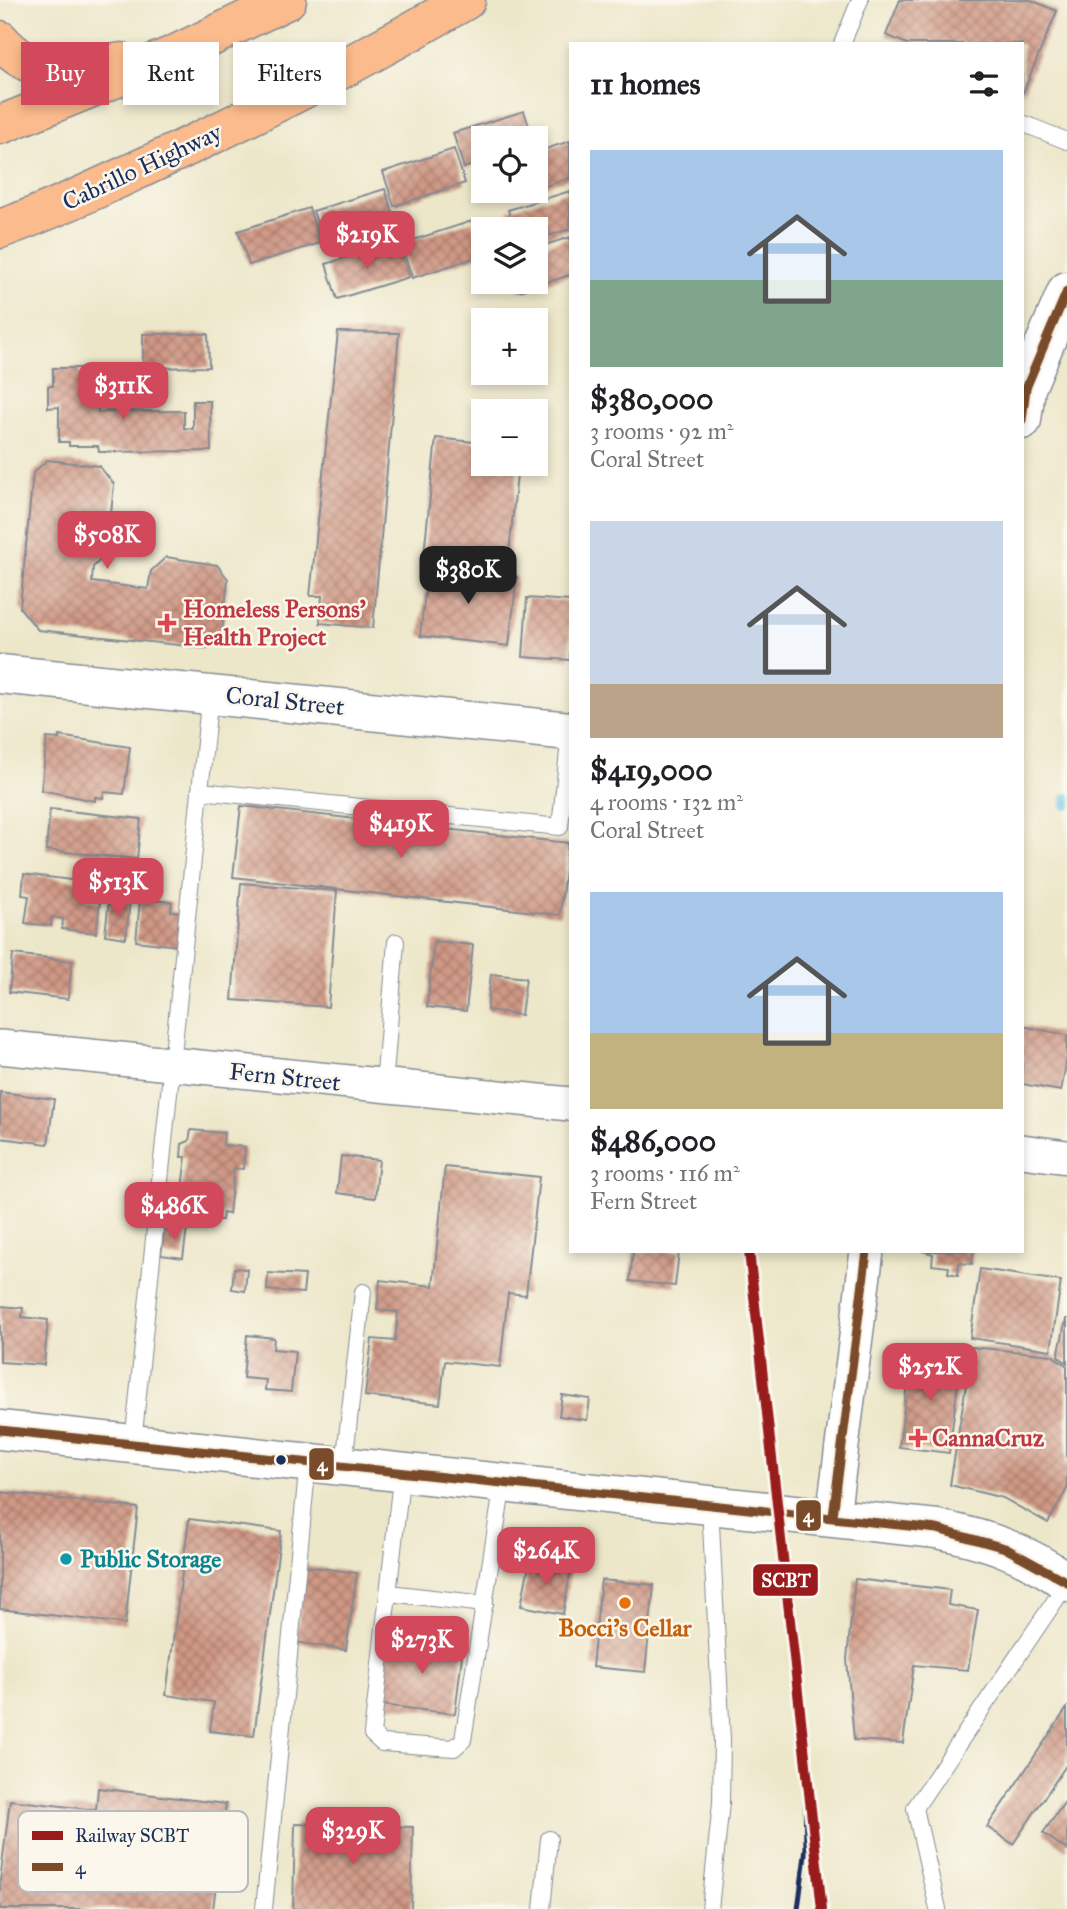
<!DOCTYPE html>
<meta charset="utf-8">
<style>
body{margin:0;font-family:"IM FELL Great Primer",serif;background:#f2f2f2;color:#202124;height:100vh;display:flex;flex-direction:column;font-size:26px;white-space:nowrap}
*{box-sizing:border-box;margin:0}
p{font-size:23px;color:#757577}
.icon{flex:none;width:38px;height:38px;fill:none;stroke:currentColor;stroke-width:2;stroke-linecap:round;stroke-linejoin:round}
.map{position:relative;flex:1;overflow:hidden}
.details{position:absolute;left:569px;top:42px;width:455px;height:1211px;display:flex;flex-direction:column;background:#fff;border-radius:0px;box-shadow:0 4px 10px #0003}
.details>*{flex:none}
.guide{position:absolute;left:21px;top:42px;width:443px;height:63px;display:flex;gap:14px}
.controls{position:absolute;left:471px;top:126px;display:grid;gap:14px}
.controls a{display:grid;place-items:center;width:77px;height:77px;border-radius:0px;background:#fff;box-shadow:0 4px 10px #0003;font-size:35px}
.price{position:absolute;translate:-50% -60px;padding:0 16px;border-radius:14px;background:#d1495b;color:#fff;font-size:23px;line-height:46px;filter:drop-shadow(0 2px 4px #0008)}
.price::after{content:'';position:absolute;left:50%;top:42px;width:21px;height:16px;margin-left:-10px;background:inherit;clip-path:polygon(0 0,100% 0,50% 100%)}
.price.on{background:#222;color:#fff}
ul{padding:0;list-style:none}
li{display:grid;align-content:center;gap:14px;height:371px;padding:0 21px}
li span{display:grid;place-items:center;height:217px;border-radius:0px;color:#555}
li>.icon{margin-inline-start:auto}
span .icon{width:126px;height:126px;fill:#fffc;stroke-width:1}
li b{font-size:30px}
h2{display:flex;justify-content:space-between;align-items:center;height:84px;padding:0 21px;font-size:30px}
.pill{padding:0 24px;border-radius:0px;background:#fff;box-shadow:0 4px 10px #0003;font-size:24px;line-height:63px}
.pill.on{background:#d1495b;color:#fff}
.map>svg:first-child{display:block}
.lines{fill:none;stroke-linecap:round;stroke-linejoin:round}
.stream{stroke:#66c1e4;stroke-width:10}
.building{fill:url(#building-cross-hatch)}
.service-casing{stroke:#848b94;stroke-width:18}
.minor-casing{stroke:#848b94;stroke-width:36}
.tertiary-casing{stroke:#848b94;stroke-width:41}
.trunk-casing{stroke:#848b94;stroke-width:41}
.service{stroke:#fff;stroke-width:16}
.minor{stroke:#fff;stroke-width:33}
.tertiary{stroke:#fff;stroke-width:38}
.trunk{stroke:#fbbb8c;stroke-width:38}
.rail{stroke:#1b2f5e;stroke-width:5}
.bus-1-casing{stroke:#fbf7ec;stroke-width:14}
.bus-1{stroke:#7a4b2a;stroke-width:9}
.rail-1-casing{stroke:#fbf7ec;stroke-width:16}
.rail-1{stroke:#991b1e;stroke-width:10}
.health-dot{fill:#e0444e;stroke:#fbf7ec;stroke-width:2.5}
.bus-dot{fill:#1b2f5e;stroke:#fbf7ec;stroke-width:2.5}
.culture-dot{fill:#0f9aa8;stroke:#fbf7ec;stroke-width:2.5}
.food-dot{fill:#e8710a;stroke:#fbf7ec;stroke-width:2.5}
.labels{text-anchor:middle;stroke-width:5;stroke-linejoin:round;paint-order:stroke}
.street-label{font-size:24px;fill:#1b2f5e;stroke:#fbf7ec}
.health-label{font-size:24px;font-weight:bold;fill:#be3a42;stroke:#fbf7ec;text-anchor:start}
.culture-label{font-size:24px;font-weight:bold;fill:#0d838f;stroke:#fbf7ec;text-anchor:start}
.food-label{font-size:24px;font-weight:bold;fill:#c56008;stroke:#fbf7ec}
.key{fill:#fbf7ec;stroke:#b8bbc1;stroke-width:2}
.key-label{font-size:19px;fill:#1b2f5e}
.line-badge{stroke:#fbf7ec;stroke-width:2.5}
.badge-label{font-size:19px;text-anchor:middle;font-weight:bold;fill:#fff}
</style>
<div class="map">
<svg width="1067" height="1909" viewBox="0 0 1067 1909">
<defs>
<pattern id="building-cross-hatch" width="8" height="8" patternUnits="userSpaceOnUse" patternTransform="scale(1.75)"><rect width="8" height="8" fill="#d09884"/><path d="M0 0l8 8M0 8l8-8" fill="none" stroke="#a87c6f"/></pattern>
</defs>
<rect width="100%" height="100%" fill="#fbf7ec"/>
<filter id="ink" filterUnits="userSpaceOnUse"><feTurbulence type="fractalNoise" baseFrequency=".0143" numOctaves="2"/><feDisplacementMap in="SourceGraphic" scale="14" xChannelSelector="R" yChannelSelector="G"/><feConvolveMatrix kernelMatrix="1 2 1 2 8 2 1 2 1" color-interpolation-filters="sRGB"/></filter>
<filter id="wash" filterUnits="userSpaceOnUse"><feTurbulence type="fractalNoise" baseFrequency=".00686" numOctaves="4" result="noise"/><feDisplacementMap in="SourceGraphic" scale="28" xChannelSelector="R" yChannelSelector="G"/><feGaussianBlur stdDeviation="1.57" result="paint"/><feColorMatrix in="noise" values="0 0 0 0 0 0 0 0 0 0 0 0 0 0 0 0 0 1.4 0 .05"/><feComposite in="paint" operator="in"/></filter>
<g filter="url(#wash)">
<rect width="100%" height="100%" fill="#ede7ca"/>
<g class="lines">
<path class="stream" d="M1067,798V805"/>
</g>
<g id="blocks">
<g class="building">
<path d="M900,0H1031L1057,11L1022,95V44H907L886,35Z"/>
<path d="M524,111L533,138H483V162L464,168L453,133Z"/>
<path d="M570,141V178L536,189V152Z"/>
<path d="M454,149L465,183L394,206L383,172Z"/>
<path d="M385,189L396,223L325,246L313,211Z"/>
<path d="M512,191H529L514,196Z"/>
<path d="M570,191V229L536,240V229H514L508,210Z"/>
<path d="M309,208L320,243L249,265L238,231Z"/>
<path d="M472,221L483,255L412,278L401,244Z"/>
<path d="M570,237V275L520,291L517,282H536V248Z"/>
<path d="M397,242L409,277L337,299L326,264Z"/>
<path d="M338,332L399,333L373,628L320,623L322,596H310Z"/>
<path d="M143,334H208L209,367L143,368Z"/>
<path d="M53,368H80V386L98,385V412L184,411V428L193,429V401H210L211,451L99,452L98,446H69V442H59V407L48,408V386H53Z"/>
<path d="M436,438L483,443V464H518L507,573L423,564Z"/>
<path d="M47,460L99,466L114,484L107,553L93,567L92,582L148,589L151,571L166,557L217,565L228,579L222,633L206,648L38,630L20,608L33,473Z"/>
<path d="M428,567L517,577L509,646L420,636Z"/>
<path d="M527,598L570,601V660L523,657Z"/>
<path d="M59,736L130,747L124,794L104,792L103,798L95,797V801L41,790L47,738L59,739Z"/>
<path d="M241,806L568,843L560,915L233,877Z"/>
<path d="M50,809L141,819L137,859L46,850Z"/>
<path d="M24,874L87,882L85,900L100,902L96,933L62,929L63,919L52,917L51,926L25,923L29,896L22,895Z"/>
<path d="M241,883L337,891L328,1007L232,1000Z"/>
<path d="M109,898L130,900L126,938L105,935Z"/>
<path d="M140,899L172,902L171,911L182,912L178,946L136,941Z"/>
<path d="M434,941L473,945L466,1011L427,1007Z"/>
<path d="M13,954L72,961L68,999L9,992Z"/>
<path d="M491,974L526,978L521,1015L487,1010Z"/>
<path d="M1022,1026L1067,1035V1059L1061,1091L1022,1084Z"/>
<path d="M0,1092L54,1099L48,1144L0,1138Z"/>
<path d="M191,1130L224,1133L223,1145L245,1147L243,1169L234,1168L229,1214L223,1213L222,1220L192,1219L194,1197L181,1196L186,1157H181L182,1144L189,1141Z"/>
<path d="M341,1156L379,1160L375,1198L337,1193Z"/>
<path d="M445,1167L539,1177L526,1295L508,1293L500,1367L445,1361L440,1404L365,1396L372,1339L395,1341L398,1312L377,1310L380,1280L433,1286Z"/>
<path d="M165,1225L187,1228L183,1258L161,1255Z"/>
<path d="M633,1251H679L675,1286L630,1281Z"/>
<path d="M922,1251H973L972,1264L959,1263L958,1275L948,1273L949,1267L932,1265L933,1254Z"/>
<path d="M234,1268L247,1269L245,1291L232,1289Z"/>
<path d="M980,1269L1061,1281L1051,1350L970,1338Z"/>
<path d="M268,1273L305,1275L303,1293L267,1290Z"/>
<path d="M0,1306L23,1308L22,1317L48,1320L44,1365L0,1362Z"/>
<path d="M1066,1319H1067V1363L1058,1356Z"/>
<path d="M247,1335L274,1338L273,1349L295,1351L291,1392L265,1390L266,1380L243,1378Z"/>
<path d="M972,1347L1052,1355L1067,1366V1489L1048,1523L1003,1498L950,1485Z"/>
<path d="M911,1353L961,1359L949,1453L899,1447Z"/>
<path d="M562,1395L590,1399L587,1420L559,1416Z"/>
<path d="M0,1492L138,1508L125,1624L0,1609Z"/>
<path d="M189,1519L281,1531L254,1736L210,1731L214,1702L166,1695Z"/>
<path d="M530,1560L571,1568L563,1614L521,1606Z"/>
<path d="M306,1566L357,1573L346,1650L295,1642Z"/>
<path d="M855,1579L950,1590L948,1605L978,1610L968,1670L914,1665L903,1743L854,1740L847,1659Z"/>
<path d="M601,1580L654,1585L645,1672L592,1667Z"/>
<path d="M388,1638L463,1647L455,1714L381,1705Z"/>
<path d="M1067,1708V1764L1013,1844L987,1827Z"/>
<path d="M98,1788L226,1804L213,1909H0V1881L10,1800L96,1810Z"/>
<path d="M1067,1799V1850L1043,1833Z"/>
<path d="M295,1824L413,1827L411,1909H293Z"/>
</g>
</g>
</g>
<g filter="url(#ink)">
<use href="#blocks" fill-opacity="0" stroke="#848b94" stroke-width="2"/>
<g class="lines">
<g class="service-casing">
<g id="service">
<path d="M842,44L860,0"/>
<path d="M1022,123L1067,141"/>
<path d="M200,791L560,827L570,733"/>
<path d="M384,1086L396,942"/>
<path d="M133,1443L210,694"/>
<path d="M344,1465L363,1292"/>
<path d="M402,1471L372,1734L382,1743L454,1748L463,1740L503,1483"/>
<path d="M389,1593L485,1604"/>
<path d="M264,1909L308,1462"/>
<path d="M542,1909L549,1839"/>
<path d="M710,1909L721,1803L722,1740L710,1505"/>
<path d="M938,1909L915,1808L1067,1583"/>
</g>
</g>
<g class="minor-casing">
<g id="minor">
<path d="M0,1047L570,1104"/>
<path d="M1022,1151L1067,1157"/>
<path d="M833,1516L867,1251"/>
</g>
</g>
<g class="tertiary-casing">
<g id="tertiary">
<path d="M1022,420L1026,388L1067,291"/>
<path d="M0,674L570,731"/>
<path d="M0,1430L937,1529C989,1540 1023,1551 1067,1582"/>
</g>
</g>
<g class="trunk-casing">
<g id="trunk">
<path d="M0,40C36,82 74,69 122,62"/>
<path d="M0,125L176,54L287,0"/>
<path d="M0,229C59,208 115,180 172,154C272,107 370,56 466,0"/>
</g>
</g>
<use href="#service" class="service"/>
<use href="#minor" class="minor"/>
<use href="#tertiary" class="tertiary"/>
<use href="#trunk" class="trunk"/>
<path class="rail" d="M798,1909L806,1847L804,1739"/>
<g class="bus-1-casing">
<g id="bus-1">
<path d="M1022,420L1026,388L1067,291"/>
<path d="M0,1430L937,1529L1005,1548L1067,1582"/>
<path d="M833,1516L867,1251"/>
</g>
</g>
<use href="#bus-1" class="bus-1"/>
<g class="rail-1-casing">
<path id="rail-1" d="M749,1251L822,1909"/>
</g>
<use href="#rail-1" class="rail-1"/>
</g>
</g>
<g class="health-dot">
<path d="M163.5 612.5h7v7h7v7h-7v7h-7v-7h-7v-7h7z"/>
<path d="M914.5 1427.5h7v7h7v7h-7v7h-7v-7h-7v-7h7z"/>
</g>
<circle class="bus-dot" cx="281" cy="1460" r="6"/>
<circle class="culture-dot" cx="66" cy="1559" r="7"/>
<circle class="food-dot" cx="625" cy="1603" r="7"/>
<g class="labels">
<g class="street-label">
<text transform="translate(142 167) rotate(-25)" y="8">Cabrillo Highway</text>
<text transform="translate(285 701) rotate(6)" y="8">Coral Street</text>
<text transform="translate(285 1077) rotate(6)" y="8">Fern Street</text>
</g>
<g class="health-label">
<text x="183" y="617">Homeless Persons'<tspan x="183" dy="28">Health Project</tspan></text>
<text x="932" y="1446">CannaCruz</text>
</g>
<g class="culture-label">
<text x="80" y="1567">Public Storage</text>
</g>
<g class="food-label">
<text x="625" y="1636">Bocci's Cellar</text>
</g>
</g>
<rect x="18" y="1811" width="230" height="81" rx="10" class="key"/>
<rect x="32" y="1831" width="31" height="9" fill="#991b1e"/>
<rect x="32" y="1863" width="31" height="8" fill="#7a4b2a"/>
<g class="key-label">
<text x="75" y="1842">Railway SCBT</text>
<text x="75" y="1874">4</text>
</g>
<g class="line-badge">
<rect x="308" y="1447" width="27" height="34" rx="7" fill="#7a4b2a"/>
<rect x="795" y="1499" width="27" height="33" rx="7" fill="#7a4b2a"/>
<rect x="752" y="1563" width="67" height="34" rx="7" fill="#991b1e"/>
</g>
<g class="badge-label">
<text x="322" y="1471">4</text>
<text x="808" y="1522">4</text>
<text x="786" y="1587">SCBT</text>
</g>
</svg>
<div class="controls">
<a><svg class="icon" aria-label="locate" viewBox="0 0 24 24"><circle cx="12" cy="12" r="6"/><path d="M12 2v4M12 18v4M2 12h4M18 12h4"/></svg></a>
<a><svg class="icon" aria-label="layers" viewBox="0 0 24 24"><path d="M12 4l9 5-9 5-9-5zM3 14l9 5 9-5"/></svg></a>
<a>+</a>
<a>−</a>
</div>
<b class="price" style="left:367px;top:271px">$219K</b>
<b class="price" style="left:123px;top:422px">$311K</b>
<b class="price" style="left:107px;top:571px">$508K</b>
<b class="price on" style="left:468px;top:606px">$380K</b>
<b class="price" style="left:401px;top:860px">$419K</b>
<b class="price" style="left:118px;top:918px">$513K</b>
<b class="price" style="left:174px;top:1242px">$486K</b>
<b class="price" style="left:930px;top:1403px">$252K</b>
<b class="price" style="left:546px;top:1587px">$264K</b>
<b class="price" style="left:422px;top:1676px">$273K</b>
<b class="price" style="left:353px;top:1867px">$329K</b>
<div class="guide">
<a class="pill on">Buy</a>
<a class="pill">Rent</a>
<a class="pill">Filters</a>
</div>
<section class="details">
<h2>11 homes<svg class="icon" aria-label="filters" viewBox="0 0 24 24"><path d="M4 7h16M4 17h16"/><circle cx="9" cy="7" r="2"/><circle cx="15" cy="17" r="2"/></svg></h2>
<ul>
<li><span style="background:linear-gradient(#a9c7e8 60%,#7fa58c 0)"><svg class="icon" aria-label="home" viewBox="0 0 24 24"><path d="M3 11l9-7 9 7M6 9v11h12V9"/></svg></span><div><b>$380,000</b><p>3 rooms · 92 m²</p><p>Coral Street</p></div></li>
<li><span style="background:linear-gradient(#c9d6e8 75%,#b9a48a 0)"><svg class="icon" aria-label="home" viewBox="0 0 24 24"><path d="M3 11l9-7 9 7M6 9v11h12V9"/></svg></span><div><b>$419,000</b><p>4 rooms · 132 m²</p><p>Coral Street</p></div></li>
<li><span style="background:linear-gradient(#a9c7e8 65%,#c2b280 0)"><svg class="icon" aria-label="home" viewBox="0 0 24 24"><path d="M3 11l9-7 9 7M6 9v11h12V9"/></svg></span><div><b>$486,000</b><p>3 rooms · 116 m²</p><p>Fern Street</p></div></li>
</ul>
</section>
</div>
